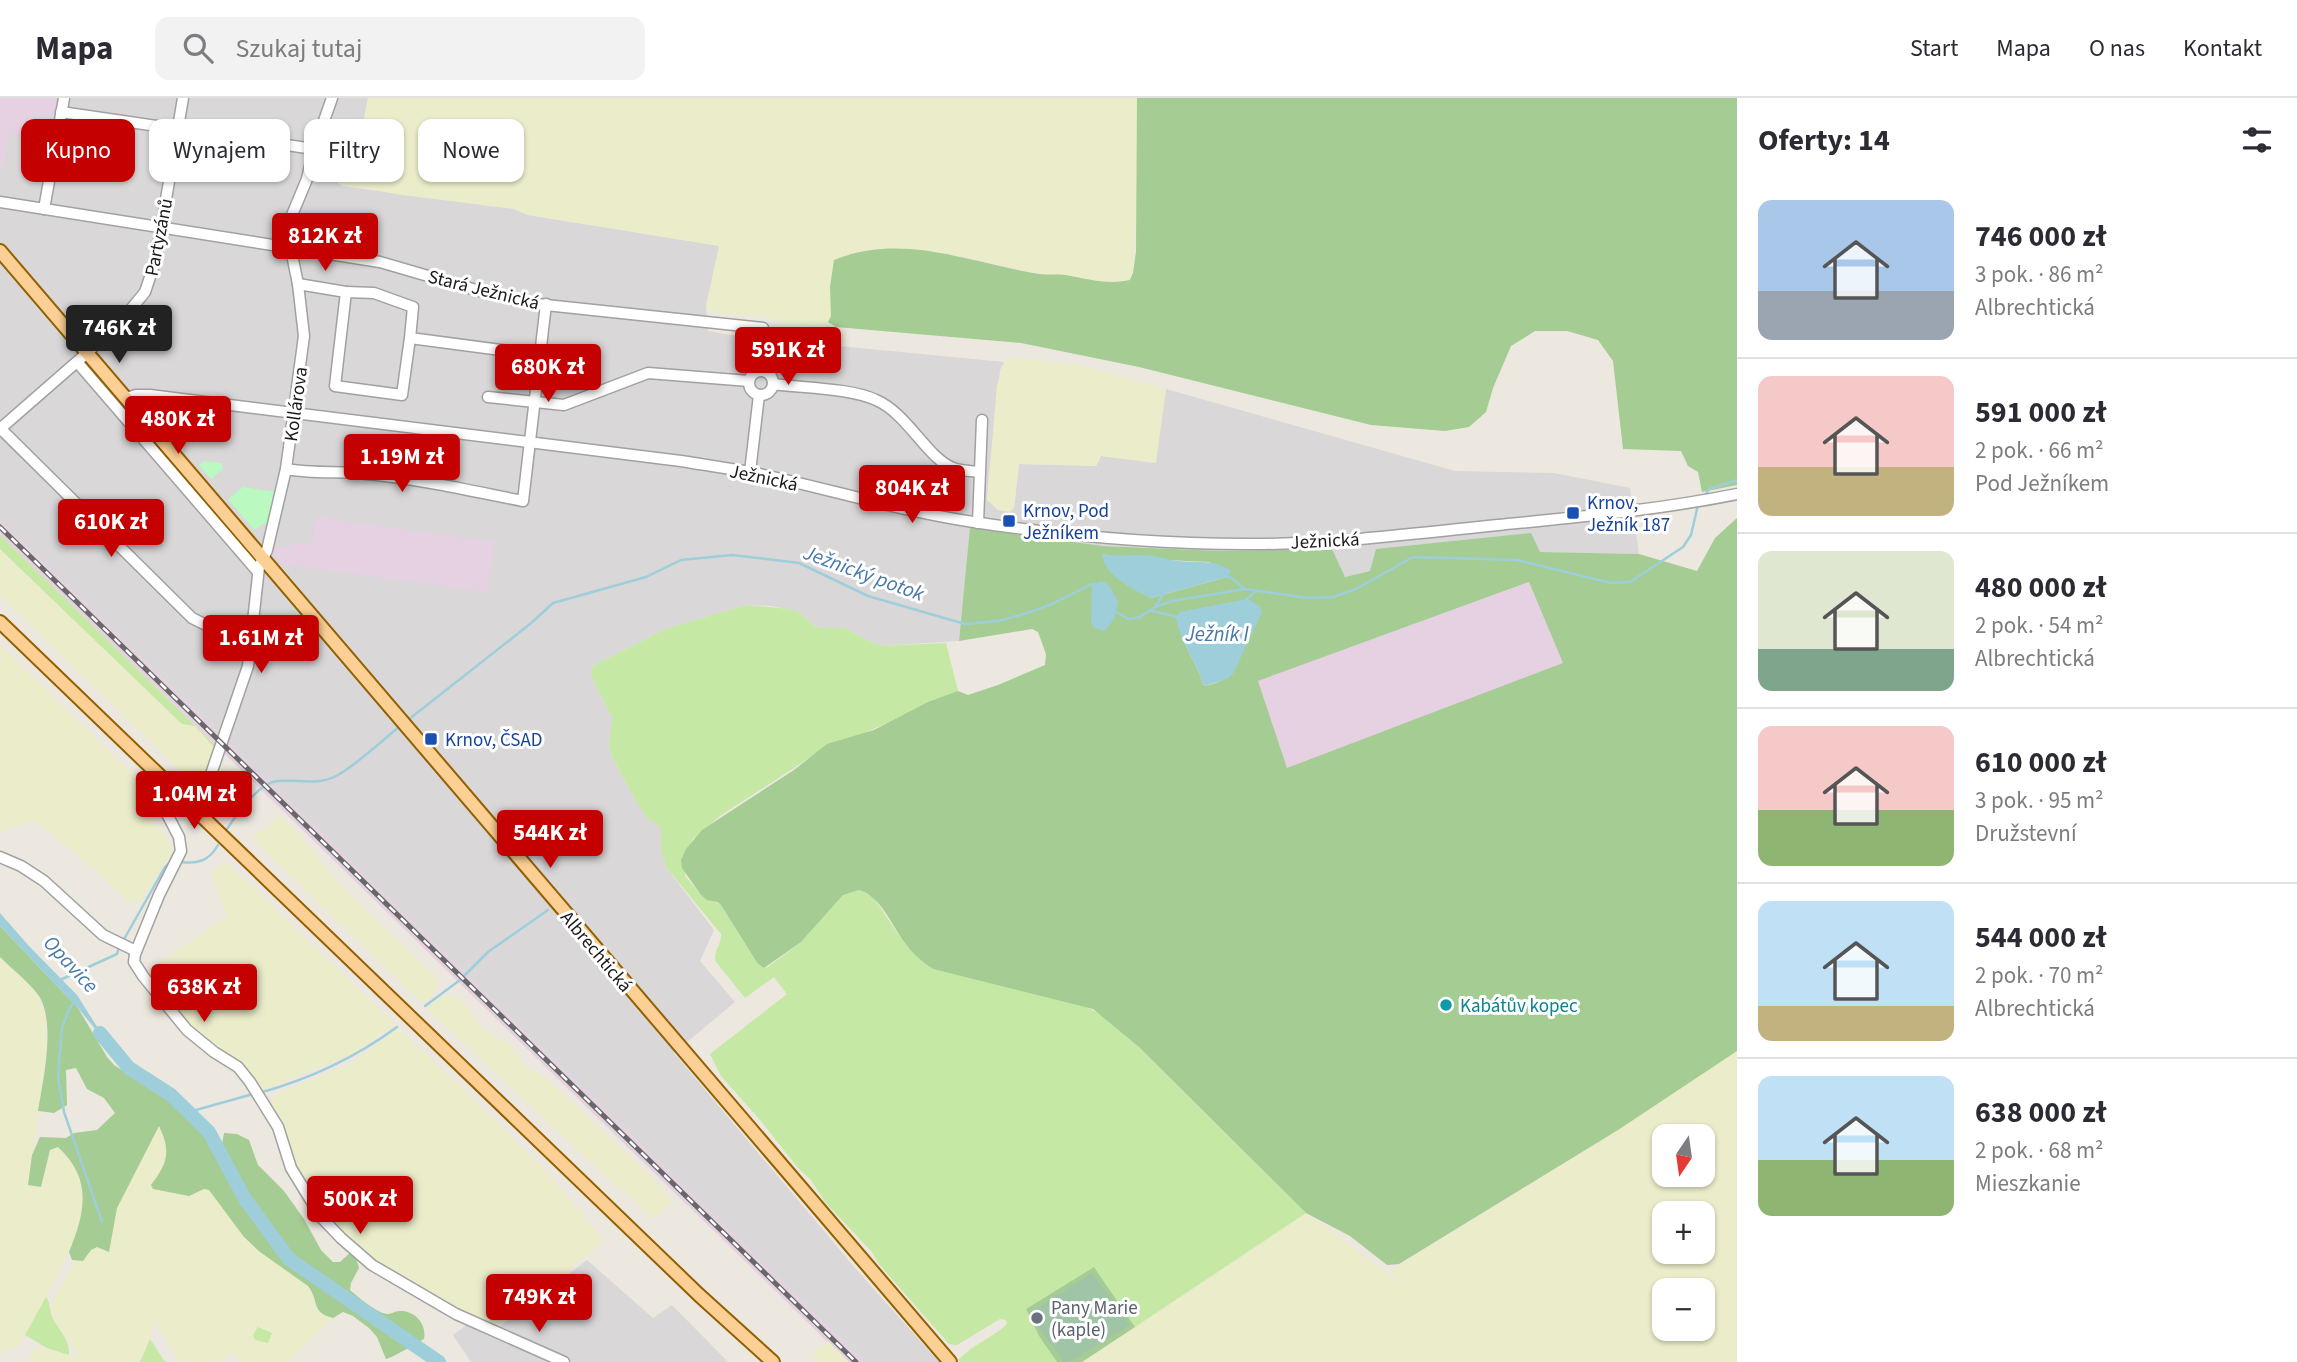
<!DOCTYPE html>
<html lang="pl">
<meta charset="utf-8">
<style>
body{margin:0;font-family:"Source Sans 3",sans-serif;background:#f2f2f3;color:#2b2b33;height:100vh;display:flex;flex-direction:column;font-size:26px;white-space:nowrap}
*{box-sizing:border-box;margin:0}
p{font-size:23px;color:#7c7c81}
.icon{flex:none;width:38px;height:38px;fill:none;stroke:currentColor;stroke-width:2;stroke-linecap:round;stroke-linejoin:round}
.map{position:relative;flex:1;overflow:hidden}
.panel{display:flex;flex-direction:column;background:#fff;width:560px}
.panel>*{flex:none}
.guide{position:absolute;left:21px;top:21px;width:665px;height:63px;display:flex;gap:14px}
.needle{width:46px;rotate:193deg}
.fabs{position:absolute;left:1652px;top:1026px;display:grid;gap:14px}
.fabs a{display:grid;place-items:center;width:63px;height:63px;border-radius:14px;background:#fff;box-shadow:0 2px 5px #0004;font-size:35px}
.price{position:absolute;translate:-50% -60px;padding:0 16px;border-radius:7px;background:#c50000;color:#fff;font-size:23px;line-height:46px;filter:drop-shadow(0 2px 4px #0008)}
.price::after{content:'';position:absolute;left:50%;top:42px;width:21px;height:16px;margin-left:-10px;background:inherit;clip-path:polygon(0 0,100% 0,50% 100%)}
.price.active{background:#222;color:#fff}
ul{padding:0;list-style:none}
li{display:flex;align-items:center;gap:21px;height:175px;padding:0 21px}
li+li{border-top:2px solid #e1e1e2}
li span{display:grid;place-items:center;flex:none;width:196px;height:140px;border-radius:14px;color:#555}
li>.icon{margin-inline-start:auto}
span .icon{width:84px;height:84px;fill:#fffc;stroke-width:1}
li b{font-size:30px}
h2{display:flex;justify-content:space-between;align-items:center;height:84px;padding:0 21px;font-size:30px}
.pill{padding:0 24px;border-radius:14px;background:#fff;box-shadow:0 2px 5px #0004;font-size:24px;line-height:63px}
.pill.active{background:#c50000;color:#fff}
header{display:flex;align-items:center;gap:42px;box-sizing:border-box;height:98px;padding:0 35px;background:#fff;border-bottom:2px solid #e1e1e2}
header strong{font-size:33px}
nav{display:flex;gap:38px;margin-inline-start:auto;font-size:24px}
.search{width:490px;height:63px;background:#f2f2f3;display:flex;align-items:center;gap:18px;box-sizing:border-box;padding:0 24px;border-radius:14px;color:#7c7c81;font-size:26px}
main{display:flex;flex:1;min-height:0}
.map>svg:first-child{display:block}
.residential{fill:#d9d7d7}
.industrial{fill:#e6d1e2}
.farmland{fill:#eaecca;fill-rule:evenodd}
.grass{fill:#c5e8a4}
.forest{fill:#a4cc93;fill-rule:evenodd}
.cemetery{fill:#a0c5a6}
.park{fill:#baf9bf}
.water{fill:#9fcedb}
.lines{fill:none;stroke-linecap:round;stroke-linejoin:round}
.stream{stroke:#9fcedb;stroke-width:2.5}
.river{stroke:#9fcedb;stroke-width:14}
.minor-casing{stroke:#a1a1a1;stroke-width:13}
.major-casing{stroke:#916000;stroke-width:16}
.minor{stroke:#fff;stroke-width:10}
.major{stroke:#fccf95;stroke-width:12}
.rail-casing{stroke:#686868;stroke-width:5}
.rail{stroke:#fff;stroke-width:2.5;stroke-dasharray:8;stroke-linecap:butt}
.transit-dot{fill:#1a4fb4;stroke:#fff;stroke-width:2.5}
.culture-dot{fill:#0f9aa8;stroke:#fff;stroke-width:2.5}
.worship-dot{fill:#6b7280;stroke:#fff;stroke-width:2.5}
.labels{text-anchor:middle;stroke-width:6;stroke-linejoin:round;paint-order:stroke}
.street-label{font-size:19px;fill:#1a1a1a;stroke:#fff}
.transit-label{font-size:19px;fill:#164399;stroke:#fff;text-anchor:start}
.culture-label{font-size:19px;fill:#0d838f;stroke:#fff;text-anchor:start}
.worship-label{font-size:19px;fill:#5b616d;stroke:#fff;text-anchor:start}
.water-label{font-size:21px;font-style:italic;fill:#4879a9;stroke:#fff}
</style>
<header>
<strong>Mapa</strong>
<div class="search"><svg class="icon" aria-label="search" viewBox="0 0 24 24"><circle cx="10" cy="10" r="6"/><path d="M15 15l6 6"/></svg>Szukaj tutaj</div>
<nav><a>Start</a><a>Mapa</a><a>O nas</a><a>Kontakt</a></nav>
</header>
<main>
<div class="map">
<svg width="1737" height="1264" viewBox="0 0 1737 1264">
<rect width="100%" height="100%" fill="#ece8df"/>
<g class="residential">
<path d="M61,0H368L363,26L346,54L341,88L515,111L528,117L720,148L706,208L708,233L736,238L1004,264L1000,272L987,401L998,412L1014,410L1019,366L1096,368L1101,358L1155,365L1166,291L1455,373L1554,375L1630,390L1639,456L1540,454L1370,473L1345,479L1332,451L1222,453L1103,448L971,430L959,543L880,548L844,530H821L815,528L797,513L771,508L746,507L665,531L593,568L591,577L612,620L611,655L624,682L646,718L661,730V751L666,769L714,832L700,863L735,904L674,955L855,1170L939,1264H864L0,422V69L2,68L9,35Z"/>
<path d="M587,1162L653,1220L672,1207L728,1264H471L453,1237L468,1226L491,1238L496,1231Z"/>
</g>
<g class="industrial">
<path d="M0,0H61L54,44L9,35L2,69H0Z"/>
<path d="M316,418L335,422L495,444L487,494L280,466L269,451L312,444Z"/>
<path d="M0,422L864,1264H848L561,984L0,437Z"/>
<path d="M1529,484L1564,565L1287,671L1257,583Z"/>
</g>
<g class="farmland">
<path d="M368,0H1137V105L1133,175L1130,182L1120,184L1099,183L1062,177L1040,176L967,159L932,154L865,152L834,162L831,218L828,224L823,226L816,228L791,226L766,219L712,214L708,212L706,208L719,148L528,117L514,111L402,97L338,86L337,72L363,26Z"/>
<path d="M1012,260L1074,266L1166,291L1156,365L1101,358L1096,368L1019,366L1014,410L1010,414L998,412L987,402L997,287L1004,264Z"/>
<path d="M0,451L182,626L195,628L205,639L213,648V657L201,693L0,498Z"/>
<path d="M0,547L152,695L151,719L172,747L173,761L167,762L142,802L138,805L128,803L93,770L35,723L0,733Z"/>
<path d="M280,718L296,732L326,770L352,798L436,879L437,887L432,898L422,905L251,740Z"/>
<path d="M224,764L243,780L395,926L355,955L263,992L258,991L233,961L192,932L162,898L146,874L227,818L212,780L214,772Z"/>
<path d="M0,859L37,896L45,917L47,950L29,1087L41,1088L50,1052L58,1049L70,1062L81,1080L83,1106L78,1133L53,1187L19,1248L4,1255L0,1254Z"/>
<path d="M443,898H451L463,903L484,932L510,947L523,967L543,978L603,1033L659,1086L671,1104L652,1122L633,1101L618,1090L426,910Z"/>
<path d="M398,930L462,990L551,1079L605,1143L506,1220L492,1227L482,1225L388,1172L357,1150L332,1124L311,1094L293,1059L272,1010L271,1003L275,997L352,965Z"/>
<path d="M1737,953V1264H1082L1306,1115L1388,1175L1407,1193L1390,1173L1618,1032ZM1664,1038H1703V1076H1664ZM1664,1115H1703V1153H1664ZM1664,1192H1703V1230H1664Z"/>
<path d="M159,1027L167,1044L168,1054L161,1071L152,1087L161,1094L209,1092L260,1154L308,1188L313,1194L315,1209L325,1218L333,1220L288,1264H243L232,1255L218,1264H179L154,1222L150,1241L140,1264H28L31,1255L38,1248L81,1261L52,1219V1203L77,1162L83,1163L91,1152L112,1141L113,1123L117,1110Z"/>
<path d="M828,1243L849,1264H819L810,1257Z"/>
</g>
<g class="grass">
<path d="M0,437L216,648L213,657V648L195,628L182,626L0,451Z"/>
<path d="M746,507L790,511L797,513L815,528L821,530H844L880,548L946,545L958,593L809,660L720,718L692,742L685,778L701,797L721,807L758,866L764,870L768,869L801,844L843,797L859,792L873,799C891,824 906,854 933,871L1080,906L1102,917L1139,949L1306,1115L1135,1229L1094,1169L1026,1211L1039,1238L1057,1264H960L958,1262C972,1247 992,1240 1007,1226L1006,1222L1000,1221L957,1247L949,1246L878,1165L872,1154L826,1105L811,1082L798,1070L761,1023L721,978L710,956L787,896L774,879L745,900L716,864C712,854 722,847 721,836L666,769L661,751V730L646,719L624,682L611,655L609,647L612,620L591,577L593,568L665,531Z"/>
<path d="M46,1199C51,1206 49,1213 53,1221C60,1234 70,1241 69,1257L47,1250L25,1237Z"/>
<path d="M258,1229L272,1235L268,1245L255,1242L253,1237Z"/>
<path d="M150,1241L165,1264H140Z"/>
</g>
<g class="forest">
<path d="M1137,0H1737V387L1702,394L1698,374L1688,368L1681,353L1623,351L1613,263L1598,242L1567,233H1535L1511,248L1493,290L1486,314L1469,329L1445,333L1371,327L1139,269L1021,245L836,229L828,224L831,218L830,189L834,162C903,134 970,165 1039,176C1048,177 1057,176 1066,177C1087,181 1108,187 1130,182L1133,175L1136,154Z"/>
<path d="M1737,420V953L1618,1032L1399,1166L1387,1167L1350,1138L1306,1115L1139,949L1093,911L933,871C922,864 913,856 905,845C892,828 881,798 859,792L843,797L801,844L764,870L758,866L721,807L717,804L707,802L701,797L682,770L681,762L686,751L702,732L794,672L827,646L874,632L928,604L958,593L968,597L998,587L1045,567L1046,556L1038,534L1032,531L959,543L970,430L1103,448L1222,453L1332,451L1345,479L1370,473L1376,451L1531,435L1540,454L1639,456L1697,473L1715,440ZM1102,456L1118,460L1209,464L1227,479L1151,500ZM1529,484L1563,565L1287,670L1258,583ZM1177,518L1246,546C1234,572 1234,582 1204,588C1197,564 1179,543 1177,518Z"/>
<path d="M0,828L78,910L107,959L114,967L161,998L176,999L203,1021L222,1046L224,1035L237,1036L249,1042L258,1067L284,1093L304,1121L321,1152L333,1164H340L351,1154L356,1160L359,1170L351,1185L350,1192C358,1199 378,1216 388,1216C392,1216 395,1213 399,1213C415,1212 427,1226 424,1241C415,1246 392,1260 386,1261L377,1239L369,1230L353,1218L343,1214L333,1220C310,1214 320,1203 308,1188L260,1154L244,1139L209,1092L204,1091L189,1098L153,1091L151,1087C168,1065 171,1053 159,1028L117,1110L109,1154L97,1149L91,1152L83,1163L72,1162L69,1154C85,1115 93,1081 58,1049L50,1052L41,1089L28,1087L32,1057L40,1039L66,1040L74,1035L97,1032L115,1015L104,1000L87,991L76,970L66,972L67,1007L54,1015L38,1013C43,983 56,925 39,898C29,884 12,871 0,859Z"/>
<path d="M1094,1169L1135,1229L1082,1264H1057L1039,1238L1026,1211Z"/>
</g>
<path class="cemetery" d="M1092,1175L1130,1227L1069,1264H1064L1030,1218V1214Z"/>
<g class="park">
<path d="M204,363L222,365V372L211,381L199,367Z"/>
<path d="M243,389L276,394L270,422L254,432L228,401Z"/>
</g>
<g class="water">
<path d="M1102,456C1118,459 1125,457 1140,457C1153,457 1166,461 1178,463C1197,465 1215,461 1231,473L1227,479L1151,500C1132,491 1105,478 1102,456Z"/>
<path d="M1102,483L1109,487L1118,503L1114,521L1105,533L1094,530L1091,524L1092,486Z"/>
<path d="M1247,501L1260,508L1262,514L1234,574L1227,581L1204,588C1197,564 1179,543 1176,518L1179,514Z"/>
<path d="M0,815L28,847L77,897L110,949L78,910L0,828Z"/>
</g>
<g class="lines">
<g class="stream">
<path d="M1704,399L1709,391L1737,382"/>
<path d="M1224,479H1230L1245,491"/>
<path d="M1246,502L1257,492"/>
<path d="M1155,509L1165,494"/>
<path d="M1113,512L1128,521L1140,519L1155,509L1172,503L1245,491L1308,500L1333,499L1356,491L1413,459L1517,462L1611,485L1630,484L1683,449L1691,437L1698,407"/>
<path d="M1152,513L1179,519"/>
<path d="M408,622L530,526L553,505L646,479L681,462L732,457L799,465L868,498L965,526L999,523L1027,515L1052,506L1092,486"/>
<path d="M227,731C237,716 259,685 277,683C297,681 317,688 336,678C354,669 383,642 400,628"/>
<path d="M181,764C198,766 209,763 218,747"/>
<path d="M123,843L165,769L172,763"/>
<path d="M60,882L117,856L119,849"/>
<path d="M75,903L69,911L62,930L58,978L64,1014L102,1124"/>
<path d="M425,908L460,882L488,854L548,812"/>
<path d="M259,995C310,981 355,960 397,929"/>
<path d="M189,1014L253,996"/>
</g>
<path class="river" d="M100,935L129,970L171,997L209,1034L245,1101L289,1161L439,1264"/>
<g class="minor-casing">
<g id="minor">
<path d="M61,14L314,51"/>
<path d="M0,104L380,164L476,192L527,205L763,230"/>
<path d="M44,111L64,0"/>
<path d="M298,186L346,194"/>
<path d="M410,240L413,209L374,195L346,194L335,288L402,297L410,240L539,257"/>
<path d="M77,264L258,474"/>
<path d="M763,273L765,254"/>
<circle cx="761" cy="285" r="12"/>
<path d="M773,286C801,290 851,290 876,302C907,315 927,360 953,370C961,373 971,373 980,374"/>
<path d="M488,299L564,307L648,275L749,283"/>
<path d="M126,300L136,297H150L681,363C704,367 727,370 750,374C827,390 902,414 980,425C1074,439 1168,447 1263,446C1341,445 1420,435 1498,427C1578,419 1658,412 1737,396"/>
<path d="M0,330L192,520L204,526L252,538"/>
<path d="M1,330L87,255L127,216L145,194L156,161L183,0"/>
<path d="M286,371C313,376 340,373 367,376C420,381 472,393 523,403L546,206"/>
<path d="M750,374L759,297"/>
<path d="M978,425L982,322"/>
<path d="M210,679L248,568L259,469L267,452L286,371L304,238L298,186L289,142L290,129L292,117L307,81L314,51L332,0"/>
<path d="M178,695L168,706L166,714L179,739L181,753L159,797L135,856L134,864L143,878L187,932L214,954L238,969L250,984L278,1029L291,1070L321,1119L341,1140L372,1167L456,1216L564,1264"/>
<path d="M0,759L21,768L44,783L103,837L136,853"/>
</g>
</g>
<g class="major-casing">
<g id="major">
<path d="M0,153L950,1264"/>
<path d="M0,524L699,1197L773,1264"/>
</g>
</g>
<use href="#minor" class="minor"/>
<use href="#major" class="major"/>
<g class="rail-casing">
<path id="rail" d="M0,429L856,1264"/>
</g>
<use href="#rail" class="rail"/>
</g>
<g class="transit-dot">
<rect x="1566" y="408" width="14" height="14" rx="3.5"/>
<rect x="1002" y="416" width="14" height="14" rx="3.5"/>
<rect x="424" y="634" width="14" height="14" rx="3.5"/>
</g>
<circle class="culture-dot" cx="1446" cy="907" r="7"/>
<circle class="worship-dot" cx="1037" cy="1220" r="7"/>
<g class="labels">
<g class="street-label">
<text transform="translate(158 139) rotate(-79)" y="7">Partyzánů</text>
<text transform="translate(484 191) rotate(14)" y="7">Stará Ježnická</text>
<text transform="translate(295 306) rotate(-82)" y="7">Kollárova</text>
<text transform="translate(764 379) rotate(12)" y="7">Ježnická</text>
<text transform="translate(1325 442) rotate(-3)" y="7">Ježnická</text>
<text transform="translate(597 853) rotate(50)" y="7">Albrechtická</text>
</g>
<g class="transit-label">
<text x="1587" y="411">Krnov,<tspan x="1587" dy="22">Ježník 187</tspan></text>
<text x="1023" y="419">Krnov, Pod<tspan x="1023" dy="22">Ježníkem</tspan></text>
<text x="445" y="648">Krnov, ČSAD</text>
</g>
<g class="culture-label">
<text x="1460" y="914">Kabátův kopec</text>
</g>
<g class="worship-label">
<text x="1051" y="1216">Pany Marie<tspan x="1051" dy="22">(kaple)</tspan></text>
</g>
<g class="water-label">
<text transform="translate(864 475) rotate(20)" y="7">Ježnický potok</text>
<text x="1217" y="543">Ježník I</text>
<text transform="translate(71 866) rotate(47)" y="7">Opavice</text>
</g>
</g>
</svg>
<div class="fabs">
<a><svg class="needle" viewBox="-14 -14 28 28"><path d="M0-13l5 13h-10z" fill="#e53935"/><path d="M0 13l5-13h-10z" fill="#7c7c81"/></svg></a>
<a>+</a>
<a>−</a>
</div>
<b class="price" style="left:325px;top:175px">812K zł</b>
<b class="price active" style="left:119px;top:267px">746K zł</b>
<b class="price" style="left:788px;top:289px">591K zł</b>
<b class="price" style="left:548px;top:306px">680K zł</b>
<b class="price" style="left:178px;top:358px">480K zł</b>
<b class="price" style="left:402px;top:396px">1.19M zł</b>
<b class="price" style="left:912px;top:427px">804K zł</b>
<b class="price" style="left:111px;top:461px">610K zł</b>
<b class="price" style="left:261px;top:577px">1.61M zł</b>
<b class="price" style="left:194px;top:733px">1.04M zł</b>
<b class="price" style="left:550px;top:772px">544K zł</b>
<b class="price" style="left:204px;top:926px">638K zł</b>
<b class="price" style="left:360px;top:1138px">500K zł</b>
<b class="price" style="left:539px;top:1236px">749K zł</b>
<div class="guide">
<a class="pill active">Kupno</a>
<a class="pill">Wynajem</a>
<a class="pill">Filtry</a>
<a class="pill">Nowe</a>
</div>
</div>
<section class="panel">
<h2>Oferty: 14<svg class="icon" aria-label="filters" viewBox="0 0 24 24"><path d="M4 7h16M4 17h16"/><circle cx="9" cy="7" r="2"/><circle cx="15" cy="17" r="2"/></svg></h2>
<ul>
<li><span style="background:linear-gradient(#a9c7e8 65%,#9aa5b1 0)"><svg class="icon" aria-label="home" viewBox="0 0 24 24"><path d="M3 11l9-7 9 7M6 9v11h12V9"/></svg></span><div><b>746 000 zł</b><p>3 pok. · 86 m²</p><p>Albrechtická</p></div></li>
<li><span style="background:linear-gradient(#f6c9c9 65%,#c2b280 0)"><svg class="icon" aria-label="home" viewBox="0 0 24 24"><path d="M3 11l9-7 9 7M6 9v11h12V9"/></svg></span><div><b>591 000 zł</b><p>2 pok. · 66 m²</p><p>Pod Ježníkem</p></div></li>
<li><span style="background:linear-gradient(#dfe7d0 70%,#7fa58c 0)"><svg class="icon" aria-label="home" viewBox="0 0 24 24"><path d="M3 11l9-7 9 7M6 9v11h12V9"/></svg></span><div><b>480 000 zł</b><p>2 pok. · 54 m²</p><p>Albrechtická</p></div></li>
<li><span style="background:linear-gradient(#f6c9c9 60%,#8fb573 0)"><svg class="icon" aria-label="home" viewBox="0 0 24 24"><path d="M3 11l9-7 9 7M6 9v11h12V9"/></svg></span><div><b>610 000 zł</b><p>3 pok. · 95 m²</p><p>Družstevní</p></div></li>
<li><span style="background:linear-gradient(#bfe0f5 75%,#c2b280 0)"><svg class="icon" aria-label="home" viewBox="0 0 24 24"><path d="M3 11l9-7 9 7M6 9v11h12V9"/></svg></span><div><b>544 000 zł</b><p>2 pok. · 70 m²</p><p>Albrechtická</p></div></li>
<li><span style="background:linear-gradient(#bfe0f5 60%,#8fb573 0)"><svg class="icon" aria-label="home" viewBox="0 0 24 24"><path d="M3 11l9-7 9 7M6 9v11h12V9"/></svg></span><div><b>638 000 zł</b><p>2 pok. · 68 m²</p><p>Mieszkanie</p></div></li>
</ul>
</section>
</main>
